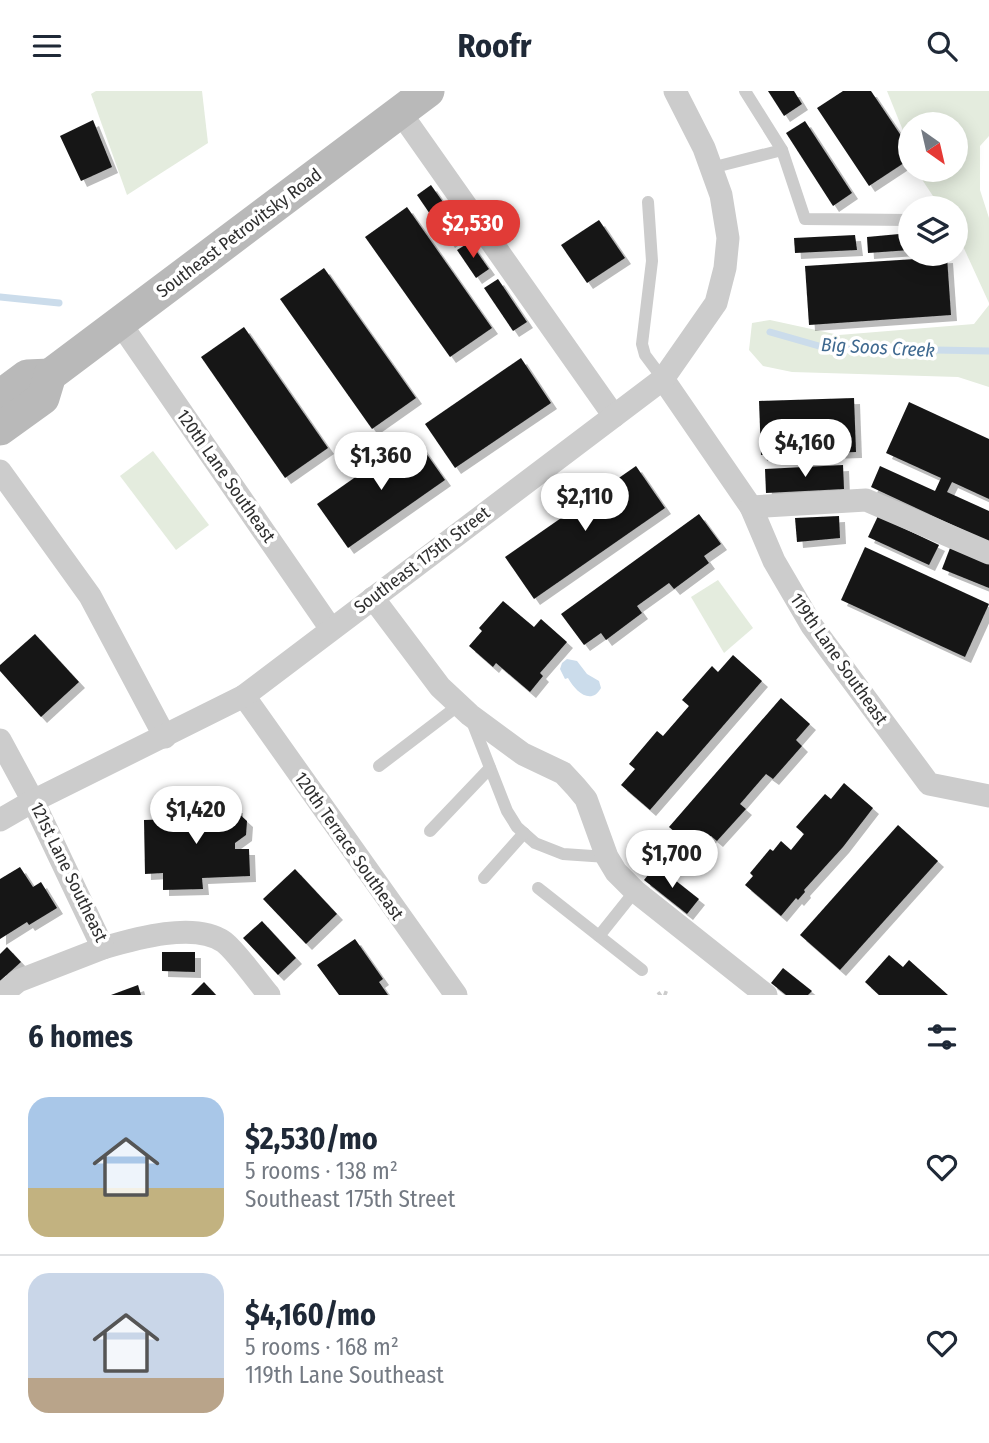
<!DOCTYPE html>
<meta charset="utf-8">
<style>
body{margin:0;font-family:"Fira Sans Condensed",sans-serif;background:#f6f6f7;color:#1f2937;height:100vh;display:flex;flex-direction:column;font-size:26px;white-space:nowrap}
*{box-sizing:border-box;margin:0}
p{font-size:23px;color:#747a83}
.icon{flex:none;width:38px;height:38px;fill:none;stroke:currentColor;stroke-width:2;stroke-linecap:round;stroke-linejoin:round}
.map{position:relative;height:904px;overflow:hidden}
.side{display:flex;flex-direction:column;background:#fff;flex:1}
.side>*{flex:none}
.needle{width:46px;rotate:146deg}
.controls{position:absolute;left:898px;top:21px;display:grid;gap:14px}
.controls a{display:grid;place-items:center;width:70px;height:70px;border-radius:50%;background:#fff;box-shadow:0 4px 18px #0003;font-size:35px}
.price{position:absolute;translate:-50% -60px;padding:0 16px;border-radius:24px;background:#fff;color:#222;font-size:23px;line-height:46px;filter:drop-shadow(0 2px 4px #0008)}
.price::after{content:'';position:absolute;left:50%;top:42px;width:21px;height:16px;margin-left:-10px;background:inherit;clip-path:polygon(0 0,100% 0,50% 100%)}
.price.on{background:#e13b37;color:#fff}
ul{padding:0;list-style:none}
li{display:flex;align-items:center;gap:21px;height:175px;padding:0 28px}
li+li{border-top:2px solid #e0e1e3}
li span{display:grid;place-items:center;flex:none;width:196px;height:140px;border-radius:21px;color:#555}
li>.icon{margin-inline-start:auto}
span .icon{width:84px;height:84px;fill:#fffc;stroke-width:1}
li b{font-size:30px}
h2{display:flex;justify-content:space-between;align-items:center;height:84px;padding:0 28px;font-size:30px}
header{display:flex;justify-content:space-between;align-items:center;height:91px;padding:0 28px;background:#fff;font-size:32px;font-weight:700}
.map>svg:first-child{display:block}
.green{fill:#e4ecde}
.water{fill:#cbdceb}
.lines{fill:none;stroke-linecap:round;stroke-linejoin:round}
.stream{stroke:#cbdceb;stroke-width:7}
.building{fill:#161616;filter:url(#shadow)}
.path{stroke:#ccc;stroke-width:4.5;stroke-dasharray:3.5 3.5;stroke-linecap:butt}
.lane{stroke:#ccc;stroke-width:12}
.street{stroke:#ccc;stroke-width:23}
.secondary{stroke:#b9b9b9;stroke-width:33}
.labels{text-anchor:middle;stroke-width:7;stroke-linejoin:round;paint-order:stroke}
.street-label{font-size:18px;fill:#2f2f2f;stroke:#fff}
.water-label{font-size:19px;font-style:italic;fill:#3f6990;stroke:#fff}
</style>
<header><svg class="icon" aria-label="menu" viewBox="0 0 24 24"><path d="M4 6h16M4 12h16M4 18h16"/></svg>Roofr<svg class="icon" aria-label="search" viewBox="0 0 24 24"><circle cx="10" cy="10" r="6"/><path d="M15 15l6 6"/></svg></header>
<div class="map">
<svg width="989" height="904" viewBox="0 0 989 904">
<defs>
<filter id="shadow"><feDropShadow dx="6" dy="6" stdDeviation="0" flood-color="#0004"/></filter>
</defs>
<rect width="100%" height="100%" fill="#fff"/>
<g class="green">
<path d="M96,0H202L208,52L127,104L91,3Z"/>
<path d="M887,0H989V45L980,55V99L989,127V212L956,140V117H941L923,90L919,79H956V33H910V57Z"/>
<path d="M989,214V296L958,286L792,281L763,275L749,259L752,232L770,229L839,244L974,233Z"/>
<path d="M153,360L209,434L176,459L120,385Z"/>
<path d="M718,489L753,537L724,562L691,506Z"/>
</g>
<path class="water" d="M567,568L577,570L587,583L599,590L601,597C591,615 575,600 568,587L565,588L560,578L562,572Z"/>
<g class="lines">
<g class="stream">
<path d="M0,206L59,212"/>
<path d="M770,241L826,257L989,260"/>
</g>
</g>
<g class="building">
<path d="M768,0H794L802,13L784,25Z"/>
<path d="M843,0H871L910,58V68L869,95L817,17Z"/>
<path d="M93,29L112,76L81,90L60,45Z"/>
<path d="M805,30L852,102L833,115L786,42Z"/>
<path d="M431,94L464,141L449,151L417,104Z"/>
<path d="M407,116L492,237L450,266L365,146Z"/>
<path d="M599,129L625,167L587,192L561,154Z"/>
<path d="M910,142V159L868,162L867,146Z"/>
<path d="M855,144L857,159L795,162L794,147Z"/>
<path d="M470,151L489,178L476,187L457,159Z"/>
<path d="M947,166L951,224L809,234L805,175Z"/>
<path d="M324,177L416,307L372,338L280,208Z"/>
<path d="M498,188L527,231L513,240L484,197Z"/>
<path d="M244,236L328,357L285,387L201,266Z"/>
<path d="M521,267L551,312L455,377L425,333Z"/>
<path d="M854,307L856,361L761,364L759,310Z"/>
<path d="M909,311L989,348V408L952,391L947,401L989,420V451L871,396L880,375L935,400L941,387L886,362Z"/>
<path d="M414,345L445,389L348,457L317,413Z"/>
<path d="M843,374L844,398L766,402L765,378Z"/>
<path d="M636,375L665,417L534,508L505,466Z"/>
<path d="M699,423L721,453L704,465L709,472L674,498L669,492L637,515L642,522L606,549L601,542L584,554L561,523Z"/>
<path d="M839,425L840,447L797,451L795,427Z"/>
<path d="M878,425L939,454L929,474L868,446Z"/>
<path d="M865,456L989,513L965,566L841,509Z"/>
<path d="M950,457L989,473V497L942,478Z"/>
<path d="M503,510L534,536L541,528L567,551L540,582L543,585L530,601L496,572L493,576L469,555L482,540L479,537Z"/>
<path d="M35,543L79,591L41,626L0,580V574Z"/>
<path d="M733,564L762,590L650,719L621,694L635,678L629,673L657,640L663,645L689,615L682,609L712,575L718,581Z"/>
<path d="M781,607L810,633L796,649L802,655L773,688L766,683L740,713L746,718L717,750L711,745L697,760L669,736Z"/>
<path d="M844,692L873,717L843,756L804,799L805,801L798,809L796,807L781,825L745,794L753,785L750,782L770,758L773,760L781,750L791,759L804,743L796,736L825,703L831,708Z"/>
<path d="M223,710L222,716H237V721L247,730L246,744L235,752V758H249L250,785L202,787L203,798L163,799V782L145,783L144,729L175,728L174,717H182V712Z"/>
<path d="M898,734L938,770L840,879L800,844Z"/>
<path d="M656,774L699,808L687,823L644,789Z"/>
<path d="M20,776L33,796L41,791L57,817L29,834L27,831L0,848V788Z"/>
<path d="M295,778L337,823L306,853L263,808Z"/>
<path d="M262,830L296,867L278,884L243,847Z"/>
<path d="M355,848L383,888L379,891L388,904H339L317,874Z"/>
<path d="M7,856L21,871L0,890V863Z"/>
<path d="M162,861H195V881L162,880Z"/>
<path d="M889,864L903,876L909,869L948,904H879L865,891Z"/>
<path d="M783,877L812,900L808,904H786L771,892Z"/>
<path d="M204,891L216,904H191Z"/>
<path d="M138,894L141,904H111Z"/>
</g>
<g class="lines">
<path class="path" d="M658,904L662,901L670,904"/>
<g class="lane">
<path d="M745,0L782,59L805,128L910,129"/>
<path d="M711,77L782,59"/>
<path d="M648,111L652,170L642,253L645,264L663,288"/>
<path d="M471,628L507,720L517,736L535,752L563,763L607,766"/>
<path d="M379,675L459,614"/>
<path d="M430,740L490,677"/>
<path d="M484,787L524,742"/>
<path d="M538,797L642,879"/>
<path d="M599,845L635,800"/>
</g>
<g class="street">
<path d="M400,21L614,325"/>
<path d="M120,232L331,538"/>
<path d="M663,288L751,416L774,470L812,535L929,693L989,705"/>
<path d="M0,380L90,505L165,646"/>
<path d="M751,416L866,409L989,462"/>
<path d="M373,507L440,596L470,624L523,663L563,682L576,696L586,708L607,766L616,781L635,800L766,904"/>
<path d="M244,605L456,904"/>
<path d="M0,649L33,710L103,857C134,848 195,830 224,851C236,860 258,891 269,904"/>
<path d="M0,729L33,710L244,605L663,288L716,212L725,177L728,147L721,104L704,57L675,0"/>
<path d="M1,904L18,890L103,857"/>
</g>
<g class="secondary">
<path d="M0,305L27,285L50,284"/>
<path d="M0,338L43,307L50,284L428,0"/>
</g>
</g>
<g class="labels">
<g class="street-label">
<text transform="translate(239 142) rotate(-37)" y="6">Southeast Petrovitsky Road</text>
<text transform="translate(226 385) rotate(55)" y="6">120th Lane Southeast</text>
<text transform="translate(422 469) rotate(-37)" y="6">Southeast 175th Street</text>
<text transform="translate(839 568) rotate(55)" y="6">119th Lane Southeast</text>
<text transform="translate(349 755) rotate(55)" y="6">120th Terrace Southeast</text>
<text transform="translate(69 781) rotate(64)" y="6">121st Lane Southeast</text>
</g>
<g class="water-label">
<text transform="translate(878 256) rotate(3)" y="7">Big Soos Creek</text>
</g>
</g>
</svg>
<div class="controls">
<a><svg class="needle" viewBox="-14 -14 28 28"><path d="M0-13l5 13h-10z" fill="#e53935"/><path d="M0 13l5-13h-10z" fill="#747a83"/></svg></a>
<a><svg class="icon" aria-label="layers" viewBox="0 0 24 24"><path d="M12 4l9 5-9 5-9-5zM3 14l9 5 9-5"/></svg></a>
</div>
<b class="price on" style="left:473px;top:169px">$2,530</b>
<b class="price" style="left:805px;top:388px">$4,160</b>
<b class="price" style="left:381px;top:401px">$1,360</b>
<b class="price" style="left:585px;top:442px">$2,110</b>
<b class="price" style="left:196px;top:755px">$1,420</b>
<b class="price" style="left:672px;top:799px">$1,700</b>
</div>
<section class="side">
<h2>6 homes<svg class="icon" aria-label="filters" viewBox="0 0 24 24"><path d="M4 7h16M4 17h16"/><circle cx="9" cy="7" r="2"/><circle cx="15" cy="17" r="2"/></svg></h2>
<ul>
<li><span style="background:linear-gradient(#a9c7e8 65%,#c2b280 0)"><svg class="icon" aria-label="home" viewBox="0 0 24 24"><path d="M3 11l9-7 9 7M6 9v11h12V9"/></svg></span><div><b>$2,530/mo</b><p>5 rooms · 138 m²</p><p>Southeast 175th Street</p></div><svg class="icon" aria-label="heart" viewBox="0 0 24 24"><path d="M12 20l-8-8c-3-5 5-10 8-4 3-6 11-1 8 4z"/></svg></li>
<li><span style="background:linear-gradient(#c9d6e8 75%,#b9a48a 0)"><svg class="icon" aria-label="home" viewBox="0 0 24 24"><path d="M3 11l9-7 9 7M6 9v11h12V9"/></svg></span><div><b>$4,160/mo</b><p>5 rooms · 168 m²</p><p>119th Lane Southeast</p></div><svg class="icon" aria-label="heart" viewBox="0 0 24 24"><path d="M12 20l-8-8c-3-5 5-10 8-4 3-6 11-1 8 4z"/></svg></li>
</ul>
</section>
